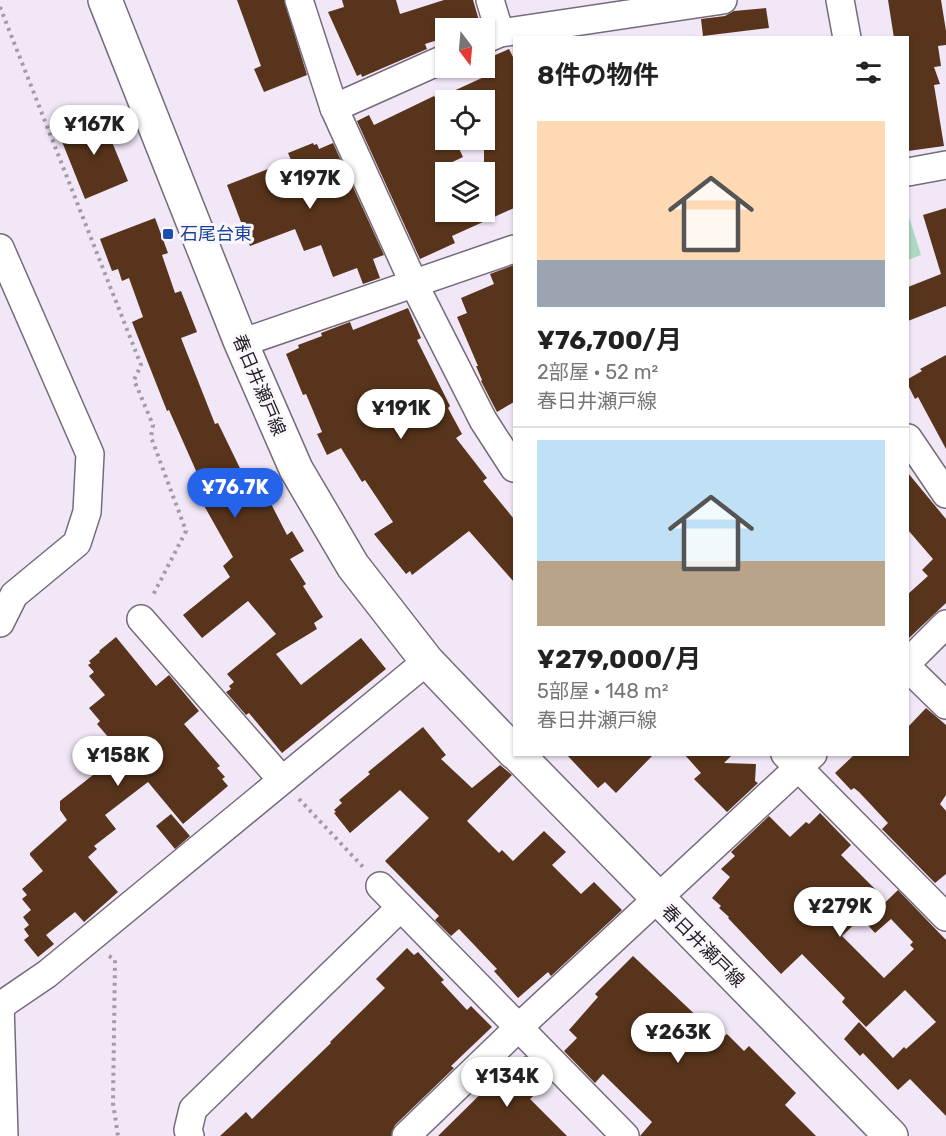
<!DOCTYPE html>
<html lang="ja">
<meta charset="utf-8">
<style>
body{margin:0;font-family:Rubik,"Noto Sans JP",sans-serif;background:#f2f2f2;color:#222;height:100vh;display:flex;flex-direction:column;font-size:22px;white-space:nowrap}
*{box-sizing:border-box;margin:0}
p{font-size:20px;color:#767676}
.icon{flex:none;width:33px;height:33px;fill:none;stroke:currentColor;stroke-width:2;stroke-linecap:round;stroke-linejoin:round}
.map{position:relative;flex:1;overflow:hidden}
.drawer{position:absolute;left:513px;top:36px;width:396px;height:720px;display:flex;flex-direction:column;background:#fff;border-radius:0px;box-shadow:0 2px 4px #0004}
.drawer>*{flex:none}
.needle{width:39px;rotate:164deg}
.tools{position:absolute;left:435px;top:18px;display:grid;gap:12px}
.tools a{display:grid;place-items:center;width:60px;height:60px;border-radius:0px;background:#fff;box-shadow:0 2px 4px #0004;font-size:30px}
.price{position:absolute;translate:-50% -51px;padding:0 14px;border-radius:21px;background:#fff;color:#222;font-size:20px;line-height:39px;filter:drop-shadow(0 2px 3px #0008)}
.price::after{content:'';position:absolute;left:50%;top:36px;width:18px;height:14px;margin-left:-9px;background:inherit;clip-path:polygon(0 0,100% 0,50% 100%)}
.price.selected{background:#2563eb;color:#fff}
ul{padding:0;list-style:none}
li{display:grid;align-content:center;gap:12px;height:318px;padding:0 24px}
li+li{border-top:2px solid #e0e0e0}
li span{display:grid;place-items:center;height:186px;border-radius:0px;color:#555}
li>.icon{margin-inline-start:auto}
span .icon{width:108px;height:108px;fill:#fffc;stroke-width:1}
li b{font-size:26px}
h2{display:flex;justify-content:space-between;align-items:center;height:72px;padding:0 24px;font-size:26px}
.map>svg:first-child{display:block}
.green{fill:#acd9c1}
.building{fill:#57341b;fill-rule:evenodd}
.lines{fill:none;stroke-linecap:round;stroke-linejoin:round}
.minor-casing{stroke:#756b7a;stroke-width:30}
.major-casing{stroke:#756b7a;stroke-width:36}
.path{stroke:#a39ba7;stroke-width:4;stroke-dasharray:3 4.5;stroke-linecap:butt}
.minor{stroke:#fff;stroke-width:27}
.major{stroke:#fff;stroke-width:33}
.transit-dot{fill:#1a4fb4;stroke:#fbf7fd;stroke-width:2}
.labels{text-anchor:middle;stroke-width:6;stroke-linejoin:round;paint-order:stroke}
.transit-label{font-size:18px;fill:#164399;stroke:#fbf7fd;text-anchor:start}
.street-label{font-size:18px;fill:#201c22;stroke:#fbf7fd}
</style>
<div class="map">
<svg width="946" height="1136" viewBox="0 0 946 1136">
<rect width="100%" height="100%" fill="#f2e7f7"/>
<path class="green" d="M908,214L921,255L908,260Z"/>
<g class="building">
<path d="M237,0H284L307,75L264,92L254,69L261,66Z"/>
<path d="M342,0H396L400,14L444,0H473L480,24L474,28H439L444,38L425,44L427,49L362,77L361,74L357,76L328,12L344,7Z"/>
<path d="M888,0H941L946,31V45L938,46L941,66L934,67L940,84L934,85L944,146L908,151V38H894Z"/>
<path d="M766,8L769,28L703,36L701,19L725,16L734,11Z"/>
<path d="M509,49L514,59V208L452,236L455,243L420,259L357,121L369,115L374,125L434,96L436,99L484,77V60ZM436,100H484V212H446V165L463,157L455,140H446V120Z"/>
<path d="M117,120L123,137L112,142L128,181L85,199L59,134L62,133L61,131L81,123L85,126L99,121L101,126Z"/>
<path d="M313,143L314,145L317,144L319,149L333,143L384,255L373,259L380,278L363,284L357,268L333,277L321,245L304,251L295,229L250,246L227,185L291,160L288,153Z"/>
<path d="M946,208V306L908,321V287L941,274L923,215Z"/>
<path d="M155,218L168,253L162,255L175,293L181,291L197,332L181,338L215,424L218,423L254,497L265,492L287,535L292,531L304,551L290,559L306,584L303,586L323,617L314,623L317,629L276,654L301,685L361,638L386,669L282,753L249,713L246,715L226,692L231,689L229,686L234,682L227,674L276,634L248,601L202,638L183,615L230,577L223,566L233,557L202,502L205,500L193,475L197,473L169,410L167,411L132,322L143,317L129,278L122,281L118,269L112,271L100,239Z"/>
<path d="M514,265V402L497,412L481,381L482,380L476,366H478L457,317L467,313L461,298L494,284L490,274Z"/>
<path d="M408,308L421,338L417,340L450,406L448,408L462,434L456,438L487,478L483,481L514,519V582L469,531L412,575L410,571L406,574L374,534L393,522L365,480L362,482L341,448L327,455L317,434L322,432L306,394L303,395L286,354L299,348L298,345L322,336L321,333L334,328L350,322L353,330Z"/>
<path d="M946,355V449L918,397L915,399L908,385V379L922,371L920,369Z"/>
<path d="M908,473L946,519V603L908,639V594L928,576L922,570L933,559L908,530Z"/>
<path d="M116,637L156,686L169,675L199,711L184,724L220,766L217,768L225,777L222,779L228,786L183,824L148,782L105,815L116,829L94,846L97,849L88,857L118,892L84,922L75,912L46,935L54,944L38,957L24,940L29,936L24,929L29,925L23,917L31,910L22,899L27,895L22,889L43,871L30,855V853L67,820L60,810V801L107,764L95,750L109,738L97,724L100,721L89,708L105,695L89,676L94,672L88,665L91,663L89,661L100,652L99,651Z"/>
<path d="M926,708L946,725V795L940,804L946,811V874L935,883L882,829L888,823L859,792L854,788L851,790L835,773L855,754H908V727Z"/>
<path d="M423,727L446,755L441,759L472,788L500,765L512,775L467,821L499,853L502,850L513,861L544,831L566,852L552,865L581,894L594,882L622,910L551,976L548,972L518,998L494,971L497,969L459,929L451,936L435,920L439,916L385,861L429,818L400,790L350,833L334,813L336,812L334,810L342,803L339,800L370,774L368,772Z"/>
<path d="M566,754H654L616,793L605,782L598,788Z"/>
<path d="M684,754H733L724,763L756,764L755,781L758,783L727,812L694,779L701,773Z"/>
<path d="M820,813L851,845L841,855L883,897L842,936L884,978L914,949L910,945L913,942L891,919L875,933L865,922L898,890L946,940V1116L910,1079L898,1090L863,1053L860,1056L844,1039L859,1022L893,1058L904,1047L906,1049L936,1022L905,990L866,1027L842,1002L845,998L802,954L781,974L728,918L729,917L719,908L721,906L712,898L730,877L721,869L735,856L731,852L769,816L790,837L806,822L809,824Z"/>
<path d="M171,814L190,836L175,849L156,826Z"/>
<path d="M407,948L414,955L418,952L444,980L441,982L467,1010L471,1006L492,1027L451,1066L454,1068L395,1125L391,1136H220L246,1112L252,1119L331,1043L330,1042L385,988L376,979Z"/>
<path d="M633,956L721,1039L727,1034L744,1051L749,1046L796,1093L785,1105L816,1136H640L652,1122L603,1074L595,1083L564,1051L577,1038L569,1030L598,997L595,994Z"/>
<path d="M525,1056L549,1081L530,1099L567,1136H438L510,1065L512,1068Z"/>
</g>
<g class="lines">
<g class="minor-casing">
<g id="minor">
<path d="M299,0L334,108L414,284L483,420L514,468"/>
<path d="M490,0L500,33"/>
<path d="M840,0L847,38"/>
<path d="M484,40L500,33L723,0"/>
<path d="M334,108L446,58"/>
<path d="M908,172L946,165"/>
<path d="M0,248L90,454L87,512L77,543L14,595L0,623"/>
<path d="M241,343L514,249"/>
<path d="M908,438L946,494"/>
<path d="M141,619L282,780"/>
<path d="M908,662L946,624"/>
<path d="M908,668L946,705"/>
<path d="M785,754L946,917"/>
<path d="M380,886L625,1136"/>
<path d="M0,1004L4,1136"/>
<path d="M0,1006L47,974L427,661"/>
<path d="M190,1136L188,1130L193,1109L400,908"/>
<path d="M406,1136L518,1028L813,754"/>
</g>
</g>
<g class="major-casing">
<g id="major">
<path d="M105,0L241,343L296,469L353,566L427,661L514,752"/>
<path d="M517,754L891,1136"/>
</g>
</g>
<g class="path">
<path d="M0,7L141,365L134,380L153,425L151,437L186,531L152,597"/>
<path d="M299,799L364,868"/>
<path d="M109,956L115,960L113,1103L118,1136"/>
</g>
<use href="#minor" class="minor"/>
<use href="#major" class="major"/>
</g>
<rect class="transit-dot" x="162" y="228" width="12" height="12" rx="3"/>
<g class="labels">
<g class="transit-label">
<text x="180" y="240">石尾台東</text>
</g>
<g class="street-label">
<text transform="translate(259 385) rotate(67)" y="6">春日井瀬戸線</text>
<text transform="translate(703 946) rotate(45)" y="6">春日井瀬戸線</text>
</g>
</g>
</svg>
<div class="tools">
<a><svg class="needle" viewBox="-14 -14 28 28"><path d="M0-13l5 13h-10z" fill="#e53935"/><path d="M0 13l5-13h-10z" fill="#767676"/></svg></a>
<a><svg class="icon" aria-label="locate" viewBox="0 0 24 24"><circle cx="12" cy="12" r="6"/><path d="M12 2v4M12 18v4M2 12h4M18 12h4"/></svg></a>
<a><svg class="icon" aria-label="layers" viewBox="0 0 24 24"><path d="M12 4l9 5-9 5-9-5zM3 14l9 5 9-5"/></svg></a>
</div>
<b class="price" style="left:94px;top:156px">¥167K</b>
<b class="price" style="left:310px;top:210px">¥197K</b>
<b class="price" style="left:401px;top:440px">¥191K</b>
<b class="price selected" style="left:235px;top:519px">¥76.7K</b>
<b class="price" style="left:118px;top:787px">¥158K</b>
<b class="price" style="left:840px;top:938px">¥279K</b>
<b class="price" style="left:678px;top:1064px">¥263K</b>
<b class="price" style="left:507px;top:1108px">¥134K</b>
<section class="drawer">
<h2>8件の物件<svg class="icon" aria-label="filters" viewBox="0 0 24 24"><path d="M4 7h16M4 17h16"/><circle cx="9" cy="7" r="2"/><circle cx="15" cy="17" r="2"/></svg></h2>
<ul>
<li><span style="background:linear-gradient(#ffd9b3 75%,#9aa5b1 0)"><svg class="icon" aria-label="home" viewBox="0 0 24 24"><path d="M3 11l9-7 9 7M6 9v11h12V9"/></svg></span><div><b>¥76,700/月</b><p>2部屋 · 52 m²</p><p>春日井瀬戸線</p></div></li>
<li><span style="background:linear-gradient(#bfe0f5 65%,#b9a48a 0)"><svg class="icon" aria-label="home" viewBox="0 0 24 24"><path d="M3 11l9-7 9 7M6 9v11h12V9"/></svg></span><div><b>¥279,000/月</b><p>5部屋 · 148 m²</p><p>春日井瀬戸線</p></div></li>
</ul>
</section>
</div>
